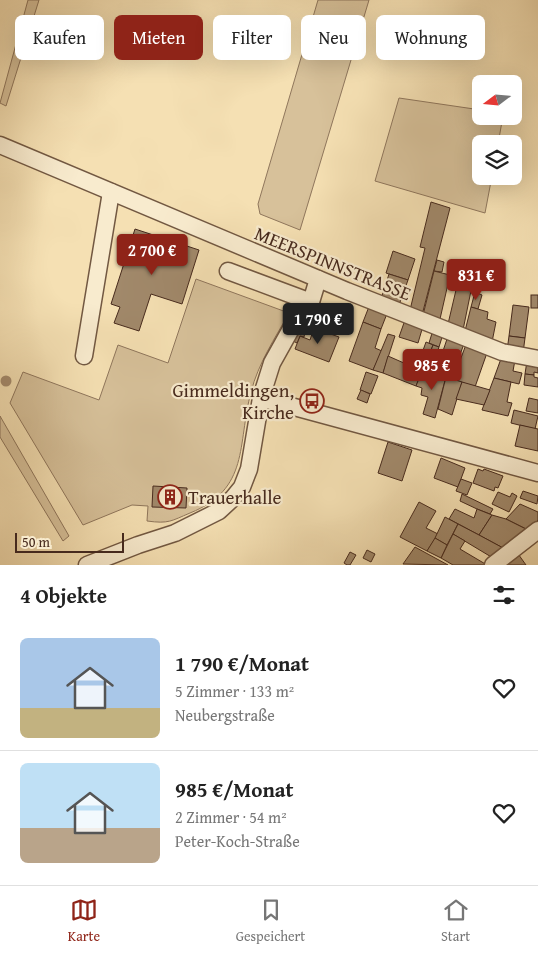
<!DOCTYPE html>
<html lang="de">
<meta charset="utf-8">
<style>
body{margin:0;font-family:"Gentium Book Plus",serif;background:#f2f2f2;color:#222;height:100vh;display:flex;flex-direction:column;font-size:19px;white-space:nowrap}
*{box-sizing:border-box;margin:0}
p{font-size:16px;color:#767676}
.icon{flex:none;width:28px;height:28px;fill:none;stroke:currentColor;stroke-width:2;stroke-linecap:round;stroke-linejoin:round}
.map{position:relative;height:565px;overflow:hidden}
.details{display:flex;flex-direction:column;background:#fff;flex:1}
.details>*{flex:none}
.banner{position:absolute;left:15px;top:15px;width:509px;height:45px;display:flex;gap:10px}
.needle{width:32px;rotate:254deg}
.fabs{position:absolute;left:472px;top:75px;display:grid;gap:10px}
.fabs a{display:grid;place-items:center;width:50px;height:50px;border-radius:8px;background:#fff;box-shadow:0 5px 20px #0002;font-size:25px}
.scale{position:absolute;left:15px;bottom:12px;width:109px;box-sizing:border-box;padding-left:5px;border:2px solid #472a1d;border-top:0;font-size:14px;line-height:18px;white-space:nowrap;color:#472a1d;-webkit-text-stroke:4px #f8ebce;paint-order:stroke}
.price{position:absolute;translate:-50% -42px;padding:0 11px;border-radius:5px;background:#8f2418;color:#fff;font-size:16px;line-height:32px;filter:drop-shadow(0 1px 2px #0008)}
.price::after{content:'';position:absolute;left:50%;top:30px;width:15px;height:11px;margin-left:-8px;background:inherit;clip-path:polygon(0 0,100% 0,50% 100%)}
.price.active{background:#222;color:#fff}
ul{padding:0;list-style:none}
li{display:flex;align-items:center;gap:15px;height:125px;padding:0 20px}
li+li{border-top:1px solid #e0e0e0}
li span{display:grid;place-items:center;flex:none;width:140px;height:100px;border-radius:8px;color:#555}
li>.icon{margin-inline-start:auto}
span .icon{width:60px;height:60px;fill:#fffc;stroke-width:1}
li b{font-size:21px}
h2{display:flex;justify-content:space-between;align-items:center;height:60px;padding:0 20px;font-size:21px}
.tag{padding:0 18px;border-radius:8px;background:#fff;box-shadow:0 5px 20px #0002;font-size:18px;line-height:45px}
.tag.active{background:#8f2418;color:#fff}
.tab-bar{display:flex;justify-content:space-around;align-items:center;height:70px;border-top:1px solid #e0e0e0;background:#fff;font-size:14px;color:#767676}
.tab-bar a{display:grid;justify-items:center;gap:2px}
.tab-bar .active{color:#8f2418}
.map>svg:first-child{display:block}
.green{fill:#d7c19a;stroke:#8f765c}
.building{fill:#a1896b;stroke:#472a1d}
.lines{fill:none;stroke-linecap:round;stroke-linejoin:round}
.minor-casing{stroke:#725842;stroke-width:19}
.minor{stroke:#f8ebce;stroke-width:16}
.tree{fill:#a58c6e}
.labels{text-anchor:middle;stroke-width:4.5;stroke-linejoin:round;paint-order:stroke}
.street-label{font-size:19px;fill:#472a1d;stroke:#f8ebce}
.poi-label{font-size:19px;fill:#472a1d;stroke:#f8ebce;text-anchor:end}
</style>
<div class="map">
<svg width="538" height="565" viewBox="0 0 538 565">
<rect width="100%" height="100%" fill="#f5e0b3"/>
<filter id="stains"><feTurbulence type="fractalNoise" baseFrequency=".004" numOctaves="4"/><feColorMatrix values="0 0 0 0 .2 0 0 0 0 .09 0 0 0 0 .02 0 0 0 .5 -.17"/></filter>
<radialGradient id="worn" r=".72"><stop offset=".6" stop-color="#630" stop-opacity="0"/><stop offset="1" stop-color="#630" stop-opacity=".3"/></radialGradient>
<g class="green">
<path d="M28,0H39L6,106L0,103Z"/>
<path d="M318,0H369L300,230L260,214L258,204Z"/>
<path d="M399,98L481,110V116H503L498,144H481V176H492L485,213L375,181Z"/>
<path d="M196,279L289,313C275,338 258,364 251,392C237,445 250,489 190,513C171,521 169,524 147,521L148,506L132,505L83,525L10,403L23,372L99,400L118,345L168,363Z"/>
<path d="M0,416L69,536L63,541L0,437Z"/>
</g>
<g class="building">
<path d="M431,202L450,208L422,315L410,310L425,248L420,247Z"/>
<path d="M135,229L199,250L182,304L151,294L139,331L114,323L120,307L111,304Z"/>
<path d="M393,251L415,259L408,280L386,273Z"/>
<path d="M437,260L444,262L442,272L434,271Z"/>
<path d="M434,271L450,275L440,319L423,315Z"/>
<path d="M460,273L474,276L463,330L448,324Z"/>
<path d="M389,274L408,280L399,305L381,299Z"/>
<path d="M475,292L482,295L478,309L471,307Z"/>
<rect x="531" y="295" width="7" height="13"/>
<path d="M370,304L388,311L381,329L363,322Z"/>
<path d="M513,305L529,307L525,338L509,336Z"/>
<path d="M471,307L488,312L487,319L496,322L492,342L465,331Z"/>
<path d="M405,320L423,326L418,343L399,337Z"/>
<path d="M363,322L381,329L375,348L382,351L373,370L349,361Z"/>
<path d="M314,328L339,337L329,362L295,349L300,336L310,340Z"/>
<path d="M299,329L305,332L304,337L300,336L297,343L291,340Z"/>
<path d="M433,330L443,334L439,347L429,343Z"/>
<path d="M388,334L395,336L383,373L373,370Z"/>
<path d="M448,336L465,341L453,374L437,369Z"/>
<path d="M509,336L525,338L523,353L507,351Z"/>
<path d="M426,342L433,345L428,358L421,356Z"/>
<path d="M467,342L488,350L475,387L453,379Z"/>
<path d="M433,345L439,347L433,363L427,361Z"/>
<path d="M388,356L422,371L416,386L383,373Z"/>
<path d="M502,356L515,360L513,371L522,373L519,384L494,378Z"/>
<path d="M527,361L538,363V373L534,372V375L525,374Z"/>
<path d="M439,370L447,373L435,418L423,414L428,397L421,395L422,388L416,386L422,371L437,376Z"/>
<path d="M366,372L378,376L371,394L360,390Z"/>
<path d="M525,374L534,375V377L538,378V387L524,385Z"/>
<path d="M446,377L462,382L452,415L438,409Z"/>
<path d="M494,378L511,382L507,402L512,403L508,416L482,410Z"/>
<path d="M462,382L490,390L484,405L456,399Z"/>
<path d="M361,390L370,394L367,403L357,399Z"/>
<path d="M529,398L538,400V413L526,411Z"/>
<path d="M514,410L538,416L535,429L511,423Z"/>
<path d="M520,425L538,429V451L515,446Z"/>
<path d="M388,442L412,450L402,481L378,473Z"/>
<path d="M441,458L465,468L458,487L434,478Z"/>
<path d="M478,469L483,471L484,469L503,476L498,488L495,487L494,491L473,483Z"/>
<path d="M461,479L472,483L467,495L456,491Z"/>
<path d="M153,486L187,488L186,508L152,507Z"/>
<path d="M523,491L538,496L537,504L520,498Z"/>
<path d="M498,492L510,497L512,493L517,496L509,512L492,504Z"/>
<path d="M462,494L493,509L490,514L477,509L460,501Z"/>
<path d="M419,502L436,511L426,528L438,534L427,551L400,537Z"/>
<path d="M520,504L538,512V520L528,530L506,519Z"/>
<path d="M455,509L474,518L477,509L492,515L479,535L449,519Z"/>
<path d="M492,515L506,519L528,530L505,549L479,535Z"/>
<path d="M445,517L458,524L447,545L435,538Z"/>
<path d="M458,524L479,535L505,549L493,558L453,534Z"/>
<path d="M453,534L465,541L460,549L487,565H453L441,558Z"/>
<path d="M435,538L447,545L441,558L427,551Z"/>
<path d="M415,547L448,565L403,564Z"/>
<path d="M367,550L375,554L371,562L363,558Z"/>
<path d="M516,551L526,565H498Z"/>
<path d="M350,552L356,555L350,565H347L344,563Z"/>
</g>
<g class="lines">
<g class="minor-casing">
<g id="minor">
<path d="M0,145L347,291L502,352L538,359"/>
<path d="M228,271L311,302"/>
<path d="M84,356L111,192"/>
<path d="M261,398L538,473"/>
<path d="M87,565L138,545L175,533L219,511L233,498L242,487L249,469L261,398L272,363L296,320L311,302L318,279"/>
<path d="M493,565L538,530"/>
</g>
</g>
<use href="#minor" class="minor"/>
</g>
<circle class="tree" cx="6" cy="381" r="5.5"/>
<defs>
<g id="bus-ring" transform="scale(1.25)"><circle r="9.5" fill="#f8ebce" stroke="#8f2418" stroke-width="1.5"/><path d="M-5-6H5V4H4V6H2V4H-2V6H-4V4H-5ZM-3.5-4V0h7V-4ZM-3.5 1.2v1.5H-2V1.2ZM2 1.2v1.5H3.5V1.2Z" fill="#8f2418"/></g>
<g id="building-ring" transform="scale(1.25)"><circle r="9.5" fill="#f8ebce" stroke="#8f2418" stroke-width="1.5"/><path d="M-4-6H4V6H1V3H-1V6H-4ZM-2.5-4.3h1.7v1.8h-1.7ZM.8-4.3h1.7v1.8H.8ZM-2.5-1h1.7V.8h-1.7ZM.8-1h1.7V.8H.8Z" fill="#8f2418"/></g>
</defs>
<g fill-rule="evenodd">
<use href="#bus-ring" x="312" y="401"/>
<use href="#building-ring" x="170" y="497"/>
</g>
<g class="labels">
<g class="street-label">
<text transform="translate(333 263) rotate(22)" y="7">MEERSPINNSTRASSE</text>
</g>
<g class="poi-label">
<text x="294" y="397">Gimmeldingen,<tspan x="294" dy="22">Kirche</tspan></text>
<text x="188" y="504" text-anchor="start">Trauerhalle</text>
</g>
</g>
<rect width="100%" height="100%" filter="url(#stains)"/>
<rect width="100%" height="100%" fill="url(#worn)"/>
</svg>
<div class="fabs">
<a><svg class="needle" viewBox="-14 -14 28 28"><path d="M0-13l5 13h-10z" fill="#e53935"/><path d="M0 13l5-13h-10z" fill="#767676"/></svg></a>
<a><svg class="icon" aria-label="layers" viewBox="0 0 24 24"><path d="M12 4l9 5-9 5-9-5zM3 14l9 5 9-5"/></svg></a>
</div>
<div class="scale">50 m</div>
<b class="price" style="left:152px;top:276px">2 700 €</b>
<b class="price" style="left:476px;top:301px">831 €</b>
<b class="price active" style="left:318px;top:345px">1 790 €</b>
<b class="price" style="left:432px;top:391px">985 €</b>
<div class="banner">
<a class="tag">Kaufen</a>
<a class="tag active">Mieten</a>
<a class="tag">Filter</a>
<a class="tag">Neu</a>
<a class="tag">Wohnung</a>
</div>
</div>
<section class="details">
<h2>4 Objekte<svg class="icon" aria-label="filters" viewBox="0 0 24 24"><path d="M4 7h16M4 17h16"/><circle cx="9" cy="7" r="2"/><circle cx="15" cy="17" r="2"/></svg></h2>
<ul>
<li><span style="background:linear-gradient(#a9c7e8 70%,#c2b280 0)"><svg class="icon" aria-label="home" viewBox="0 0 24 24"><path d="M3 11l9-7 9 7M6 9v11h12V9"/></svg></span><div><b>1 790 €/Monat</b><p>5 Zimmer · 133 m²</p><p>Neubergstraße</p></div><svg class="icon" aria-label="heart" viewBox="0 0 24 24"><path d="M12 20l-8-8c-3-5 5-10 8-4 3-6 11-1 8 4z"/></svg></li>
<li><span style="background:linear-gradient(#bfe0f5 65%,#b9a48a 0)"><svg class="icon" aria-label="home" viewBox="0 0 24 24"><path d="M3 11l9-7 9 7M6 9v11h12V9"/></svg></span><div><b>985 €/Monat</b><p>2 Zimmer · 54 m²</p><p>Peter-Koch-Straße</p></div><svg class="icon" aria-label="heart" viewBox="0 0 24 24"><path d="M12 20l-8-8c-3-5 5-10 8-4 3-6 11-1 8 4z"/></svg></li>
</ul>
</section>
<nav class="tab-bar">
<a class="active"><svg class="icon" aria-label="map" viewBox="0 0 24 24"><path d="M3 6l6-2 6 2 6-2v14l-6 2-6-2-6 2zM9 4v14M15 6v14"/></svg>Karte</a>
<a><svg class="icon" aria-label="saved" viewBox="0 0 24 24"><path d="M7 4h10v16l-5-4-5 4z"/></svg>Gespeichert</a>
<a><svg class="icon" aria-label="home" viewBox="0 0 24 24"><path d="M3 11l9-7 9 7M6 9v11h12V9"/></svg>Start</a>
</nav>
